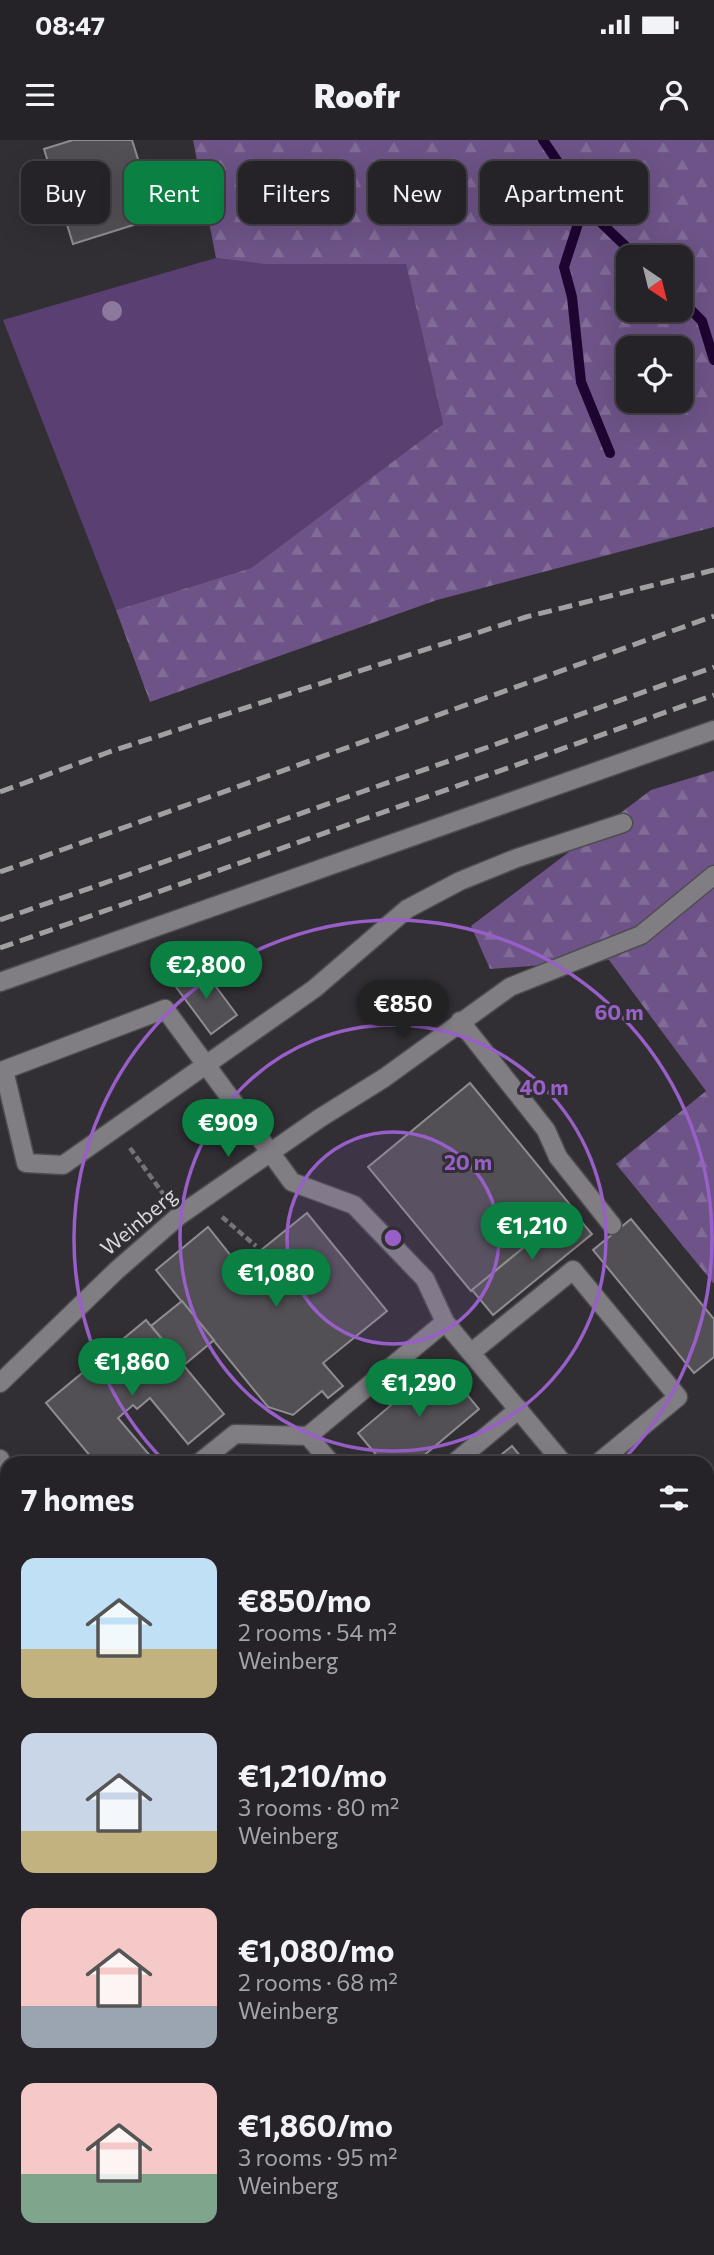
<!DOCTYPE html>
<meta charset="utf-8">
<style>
body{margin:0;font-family:Commissioner,sans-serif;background:#312f33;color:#f1f3f6;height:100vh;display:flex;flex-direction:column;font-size:26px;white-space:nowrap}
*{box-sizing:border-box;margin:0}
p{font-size:23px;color:#a3a4a7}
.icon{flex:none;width:38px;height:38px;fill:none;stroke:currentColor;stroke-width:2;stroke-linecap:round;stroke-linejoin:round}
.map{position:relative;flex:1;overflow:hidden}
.side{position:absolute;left:0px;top:1316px;width:714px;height:800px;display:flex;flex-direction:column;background:#252327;border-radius:21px 21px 0 0;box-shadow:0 7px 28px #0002,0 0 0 2px #424044}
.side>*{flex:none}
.guide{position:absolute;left:21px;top:21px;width:672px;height:63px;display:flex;gap:14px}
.needle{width:46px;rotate:145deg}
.controls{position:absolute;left:616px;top:105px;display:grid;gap:14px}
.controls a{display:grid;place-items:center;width:77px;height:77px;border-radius:14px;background:#252327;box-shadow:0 7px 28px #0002,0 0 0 2px #424044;font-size:35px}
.price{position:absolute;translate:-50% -60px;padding:0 16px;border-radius:24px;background:#0b8043;color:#fff;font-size:23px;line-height:46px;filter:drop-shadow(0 2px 4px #0008)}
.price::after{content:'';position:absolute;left:50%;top:42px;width:21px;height:16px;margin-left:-10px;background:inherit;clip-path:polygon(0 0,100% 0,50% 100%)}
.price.current{background:#222;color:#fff}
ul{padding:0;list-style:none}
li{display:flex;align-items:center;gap:21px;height:175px;padding:0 21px}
li span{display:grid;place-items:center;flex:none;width:196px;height:140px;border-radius:14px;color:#555}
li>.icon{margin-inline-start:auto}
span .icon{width:84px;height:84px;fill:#fffc;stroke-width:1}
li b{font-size:30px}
h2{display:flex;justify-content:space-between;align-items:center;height:84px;padding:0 21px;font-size:30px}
.tag{padding:0 24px;border-radius:14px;background:#252327;box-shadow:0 7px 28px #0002,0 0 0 2px #424044;font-size:24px;line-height:63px}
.tag.current{background:#0b8043;color:#fff}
.status{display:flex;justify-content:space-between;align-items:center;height:49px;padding:0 35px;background:#252327;direction:ltr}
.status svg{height:19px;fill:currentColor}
header{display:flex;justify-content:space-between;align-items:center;height:91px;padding:0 21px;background:#252327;font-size:32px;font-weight:800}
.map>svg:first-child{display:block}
.green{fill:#5a4072}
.forest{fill:url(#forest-firs);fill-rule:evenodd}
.wetland{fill:url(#wetland-marsh)}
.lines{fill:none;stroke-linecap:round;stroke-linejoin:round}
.stream{stroke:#1e0431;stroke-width:10}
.building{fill:#525055;stroke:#8e8b91;stroke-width:2}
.lane-casing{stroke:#4e4c51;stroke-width:21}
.street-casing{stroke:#4e4c51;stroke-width:21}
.path{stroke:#757377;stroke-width:4.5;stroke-dasharray:7 3.5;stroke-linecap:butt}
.lane{stroke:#807d83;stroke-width:18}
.street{stroke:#807d83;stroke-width:18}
.rail{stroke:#a09fa2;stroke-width:5;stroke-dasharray:14 7;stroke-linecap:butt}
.tree{fill:#8b799e}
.ring{fill:none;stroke:#975fc7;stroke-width:3.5}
.labels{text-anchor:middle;stroke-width:6;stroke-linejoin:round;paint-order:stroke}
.street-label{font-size:21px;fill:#d7d6d9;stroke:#312f34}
.centre{fill:#975fc7;stroke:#312f34;stroke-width:3.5}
.ring-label{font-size:21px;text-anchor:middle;font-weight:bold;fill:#975fc7;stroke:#312f34;stroke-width:6;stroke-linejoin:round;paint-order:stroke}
</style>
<div class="status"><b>08:47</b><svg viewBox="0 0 49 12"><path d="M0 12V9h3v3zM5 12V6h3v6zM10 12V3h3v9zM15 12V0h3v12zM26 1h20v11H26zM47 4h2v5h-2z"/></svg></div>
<header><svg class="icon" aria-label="menu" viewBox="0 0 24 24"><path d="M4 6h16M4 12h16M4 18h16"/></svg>Roofr<svg class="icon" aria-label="person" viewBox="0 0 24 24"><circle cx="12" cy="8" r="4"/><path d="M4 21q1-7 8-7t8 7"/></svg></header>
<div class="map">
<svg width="714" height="2115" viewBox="0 0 714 2115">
<defs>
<pattern id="forest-firs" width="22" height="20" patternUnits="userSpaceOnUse" patternTransform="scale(1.75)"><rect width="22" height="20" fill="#6d5387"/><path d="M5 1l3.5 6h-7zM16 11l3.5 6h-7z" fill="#816b97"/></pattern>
<pattern id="wetland-marsh" width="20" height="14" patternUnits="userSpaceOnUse" patternTransform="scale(1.75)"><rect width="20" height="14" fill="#5a4072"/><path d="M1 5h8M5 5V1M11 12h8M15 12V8" fill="none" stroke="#715b86"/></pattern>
</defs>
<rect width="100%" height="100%" fill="#312f34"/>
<g class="green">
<path d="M216,118L263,124H406L443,284L251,428L116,470L3,180Z"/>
<path d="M714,1613V2115H0V1716L7,1724V2109H707V1628Z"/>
</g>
<g class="forest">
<path d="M193,0H714V387L437,460L150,562L116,470L251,428L443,284L406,124H263L216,118ZM628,117H681V170H628ZM628,208H681V261H628Z"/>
<path d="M714,631V1144L616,1024L706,951L609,820L490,829L471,786L651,650Z"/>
<path d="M714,1432V1613L707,1628V1442Z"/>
</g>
<g class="wetland">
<path d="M714,1701V2115H689L676,2109H707V1720Z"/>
<path d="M277,2109H381L382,2115H270Z"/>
<path d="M470,2109H574L570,2115H471Z"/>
</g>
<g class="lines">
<g class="stream">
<path d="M543,0L595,77L637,117"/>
<path d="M585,62L564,127L572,157L581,242L610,313"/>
<path d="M681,160L702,181L714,220"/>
<path d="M707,1590L714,1580"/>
<path d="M417,2109L418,2115"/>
</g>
</g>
<g class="building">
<path d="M73,0H132L152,64L142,67L146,81L73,104L44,9Z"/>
<path d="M202,828L237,875L211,894L176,847Z"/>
<path d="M470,943L572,1067L471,1151L368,1027Z"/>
<path d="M571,1069L592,1094L493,1175L472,1150Z"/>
<path d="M307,1073L387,1171L323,1223L343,1246L328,1258L322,1251L293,1275L268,1267L156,1130L208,1087L240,1127Z"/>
<path d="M631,1079L714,1179V1217L694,1233L593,1110Z"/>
<path d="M182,1161L214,1200L184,1225L151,1186Z"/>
<path d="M146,1180L224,1274L188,1304L150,1258L137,1269L133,1265L118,1278L152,1318L147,1323H96L46,1263Z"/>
<path d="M441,1223L479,1269L415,1323H383L358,1293Z"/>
<path d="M512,1306L526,1323H491Z"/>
</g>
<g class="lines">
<g class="lane-casing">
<g id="lane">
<path d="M0,842L714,590"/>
<path d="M460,881L546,990L558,1017L612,1085"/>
<path d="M472,1212L573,1130L678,1257L598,1323"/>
<path d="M0,1319L7,1337"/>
<path d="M199,1323L235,1294L308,1296"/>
<path d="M331,1323L308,1296L445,1182"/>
<path d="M454,1323L519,1269"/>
<path d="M563,1323L445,1182L425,1139L354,1065L292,1042L165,869L4,930L26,1023L63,1025L314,849L407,769L460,741L517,718L623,683"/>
<path d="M0,1430L7,1423"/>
<path d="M0,1517L7,1510"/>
</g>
</g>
<g class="street-casing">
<g id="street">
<path d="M0,1243L117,1130L180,1075L320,978L384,938L510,847L641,795L714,735"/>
<path d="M0,1727L7,1735"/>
<path d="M0,2074L7,2067"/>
</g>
</g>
<g class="path">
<path d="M130,1008L164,1055"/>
<path d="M222,1077L256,1106"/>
</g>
<use href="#lane" class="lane"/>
<use href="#street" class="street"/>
<g class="rail">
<path d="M0,652L109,612L526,477L714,430"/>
<path d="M0,732L714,476"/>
<path d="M0,780L714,527"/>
<path d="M0,808L714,555"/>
</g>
</g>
<circle class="tree" cx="112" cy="171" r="10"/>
<circle cx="393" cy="1098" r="106" fill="#975fc7" fill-opacity=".12"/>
<g class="ring">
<circle cx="393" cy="1098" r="106"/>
<circle cx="393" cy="1098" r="213"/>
<path d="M165 1322A319 319 0 1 1 621 1322"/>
</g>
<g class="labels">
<g class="street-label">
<text transform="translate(139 1082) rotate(-40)" y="7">Weinberg</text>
</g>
</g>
<circle cx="393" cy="1098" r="10" class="centre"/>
<g class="ring-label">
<text x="619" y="880">60 m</text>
<text x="544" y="955">40 m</text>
<text x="468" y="1030">20 m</text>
</g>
</svg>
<div class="controls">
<a><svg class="needle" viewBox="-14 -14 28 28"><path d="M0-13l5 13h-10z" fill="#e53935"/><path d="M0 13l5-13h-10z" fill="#a3a4a7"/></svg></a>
<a><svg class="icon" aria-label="locate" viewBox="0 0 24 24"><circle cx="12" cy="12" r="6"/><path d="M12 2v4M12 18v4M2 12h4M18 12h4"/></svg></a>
</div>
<b class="price" style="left:206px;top:861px">€2,800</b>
<b class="price current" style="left:403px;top:900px">€850</b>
<b class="price" style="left:228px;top:1019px">€909</b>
<b class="price" style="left:532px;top:1122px">€1,210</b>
<b class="price" style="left:276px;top:1169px">€1,080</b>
<b class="price" style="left:132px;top:1258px">€1,860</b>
<b class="price" style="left:419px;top:1279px">€1,290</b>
<div class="guide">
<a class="tag">Buy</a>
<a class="tag current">Rent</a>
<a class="tag">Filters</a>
<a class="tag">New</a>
<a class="tag">Apartment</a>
</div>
<section class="side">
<h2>7 homes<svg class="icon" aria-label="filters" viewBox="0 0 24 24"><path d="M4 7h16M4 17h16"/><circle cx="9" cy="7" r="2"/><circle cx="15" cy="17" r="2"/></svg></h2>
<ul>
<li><span style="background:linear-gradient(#bfe0f5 65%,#c2b280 0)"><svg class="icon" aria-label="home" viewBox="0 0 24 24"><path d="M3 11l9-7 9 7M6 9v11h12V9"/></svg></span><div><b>€850/mo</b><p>2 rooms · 54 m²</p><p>Weinberg</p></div></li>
<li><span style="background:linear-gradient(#c9d6e8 70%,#c2b280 0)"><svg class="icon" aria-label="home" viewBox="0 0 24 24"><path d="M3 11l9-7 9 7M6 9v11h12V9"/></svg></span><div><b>€1,210/mo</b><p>3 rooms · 80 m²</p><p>Weinberg</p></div></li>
<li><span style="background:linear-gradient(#f6c9c9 70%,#9aa5b1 0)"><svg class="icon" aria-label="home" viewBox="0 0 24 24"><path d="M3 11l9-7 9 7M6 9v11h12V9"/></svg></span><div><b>€1,080/mo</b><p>2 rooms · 68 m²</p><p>Weinberg</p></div></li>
<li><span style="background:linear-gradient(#f6c9c9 65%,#7fa58c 0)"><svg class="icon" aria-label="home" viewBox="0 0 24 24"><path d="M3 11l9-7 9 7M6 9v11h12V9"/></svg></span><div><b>€1,860/mo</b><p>3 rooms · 95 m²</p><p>Weinberg</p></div></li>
</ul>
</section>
</div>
